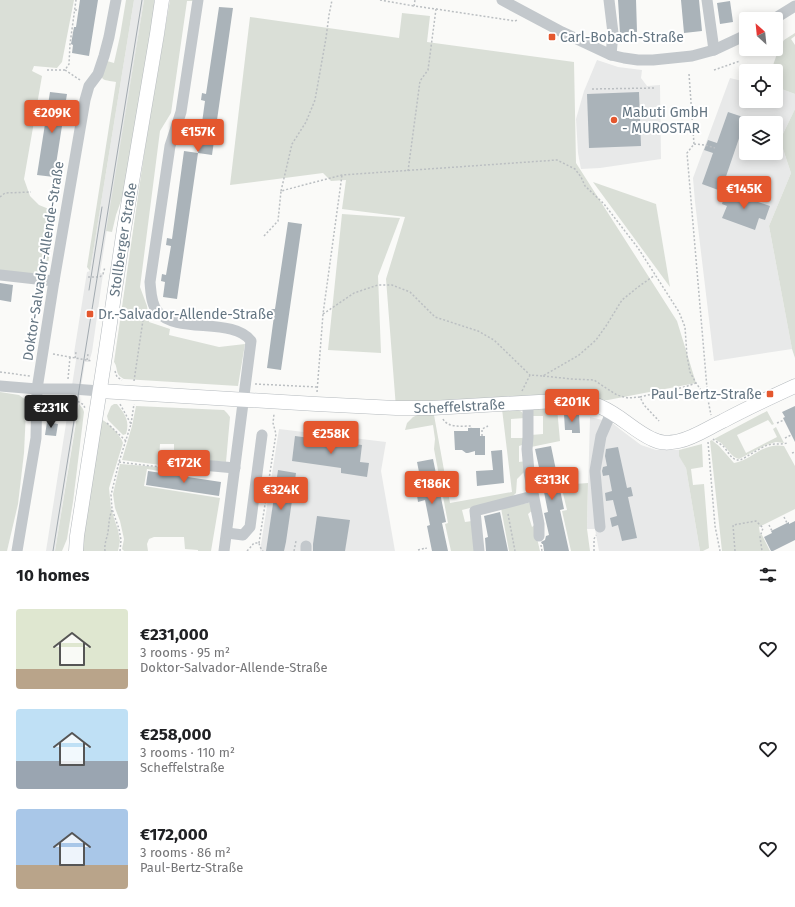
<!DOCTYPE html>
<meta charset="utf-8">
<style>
body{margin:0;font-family:"Fira Sans",sans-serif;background:#f2f2f2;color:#202124;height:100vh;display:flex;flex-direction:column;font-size:15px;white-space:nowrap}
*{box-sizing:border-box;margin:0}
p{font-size:13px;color:#757577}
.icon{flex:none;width:22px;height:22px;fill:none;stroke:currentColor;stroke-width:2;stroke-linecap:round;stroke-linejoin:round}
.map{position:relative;height:551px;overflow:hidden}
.panel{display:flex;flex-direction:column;background:#fff;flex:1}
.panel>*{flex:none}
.needle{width:26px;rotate:333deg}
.controls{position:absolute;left:739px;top:12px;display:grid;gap:8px}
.controls a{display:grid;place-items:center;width:44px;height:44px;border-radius:4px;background:#fff;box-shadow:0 2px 10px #0003;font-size:20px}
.price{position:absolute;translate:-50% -34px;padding:0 9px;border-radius:4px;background:#e4572e;color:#fff;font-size:13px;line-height:26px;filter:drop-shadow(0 1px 2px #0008)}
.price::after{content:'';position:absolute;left:50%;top:24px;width:12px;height:9px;margin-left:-6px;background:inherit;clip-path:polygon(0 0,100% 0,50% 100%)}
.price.selected{background:#222;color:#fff}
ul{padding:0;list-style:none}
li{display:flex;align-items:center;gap:12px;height:100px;padding:0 16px}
li span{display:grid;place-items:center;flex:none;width:112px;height:80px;border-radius:4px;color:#555}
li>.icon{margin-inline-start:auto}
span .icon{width:48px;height:48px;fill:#fffc;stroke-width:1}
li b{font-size:17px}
h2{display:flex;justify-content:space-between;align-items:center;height:48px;padding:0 16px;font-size:17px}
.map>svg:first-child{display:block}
.built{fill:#e8e9e9;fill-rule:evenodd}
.green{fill:#dadfd7}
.building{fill:#aab3b9}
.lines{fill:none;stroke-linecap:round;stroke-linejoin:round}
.major-casing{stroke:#b5babe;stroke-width:15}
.path{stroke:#bbbfc2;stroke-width:1.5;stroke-dasharray:2 2;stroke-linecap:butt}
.minor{stroke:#c3c8cc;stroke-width:11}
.major{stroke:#fff;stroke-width:14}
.tram{stroke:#a2aab0;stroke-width:1}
.poi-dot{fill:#e4572e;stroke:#fff;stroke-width:1.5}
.labels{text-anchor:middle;stroke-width:4;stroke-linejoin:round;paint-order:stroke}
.poi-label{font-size:14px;fill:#657683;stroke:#fff;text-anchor:start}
.street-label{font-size:14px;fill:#657683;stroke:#fff}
</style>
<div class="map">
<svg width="795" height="551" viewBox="0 0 795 551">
<rect width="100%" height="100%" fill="#fafaf8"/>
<g class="built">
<path d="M134,0H144L100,273L103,274L92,352L89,362H85L55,551H46L76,360L74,353L87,272L90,271Z"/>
<path d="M597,60L618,67L642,70L641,78L647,86L660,85L661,159L600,168L581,169L578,153L576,119L584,91Z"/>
<path d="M730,78L746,82V101H776V87L795,94V109L780,140L791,173L769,226L792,349L714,361L695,202L693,178ZM746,123H776V153H746Z"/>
<path d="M590,417L611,422L621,430L641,445L656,450H679L680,456L686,468L700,551H599L595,529H587Z"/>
<path d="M279,429L386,442L381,471L395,551H260Z"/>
</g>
<g class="green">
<path d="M0,0H74L62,62L57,68L34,66L32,71L42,76L24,179L30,196L39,205L56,212L46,277L0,271Z"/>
<path d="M126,0H134L90,271L87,267L116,82C113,81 106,81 103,79C99,75 105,65 107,61L114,63L120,36Z"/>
<path d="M144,0H154L155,18L128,181L116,215L112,232L106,231Z"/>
<path d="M170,0H193V1H187L171,113L160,131L140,287L147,306L149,322L170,329L169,335L219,347L245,344L238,386L124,379C114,374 119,369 114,362L146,141Z"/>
<path d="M402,13L430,16L427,42L574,62L576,163L677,321L696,383L608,400L396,408L386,279L405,217L342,209L346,180L331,181L323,173L230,185L250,17L399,38Z"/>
<path d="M795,33V36L791,39L795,45V94L776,87V71H771L779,48L784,40Z"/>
<path d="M795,109V358L792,349L769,226L791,173L780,140Z"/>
<path d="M593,182L656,204L670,287Z"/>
<path d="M342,214L400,218L378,276L381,353L328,350Z"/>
<path d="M0,392L19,395L26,400V411L24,453L18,504L7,551H0Z"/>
<path d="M79,404L83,409L84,412L73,502L67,539L62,551H55Z"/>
<path d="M114,404H117C125,414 130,421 126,434L123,435L108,420L107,416L111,406Z"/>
<path d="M136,406L224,410L227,413L230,417L226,462L202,460L197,454L174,451V444H160L159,458L164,462L161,465L122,460L132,426Z"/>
<path d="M534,408H557L560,441L531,447V435L543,434V416H530L532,410Z"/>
<path d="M502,409H516L522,412L525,418L511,419V438H526L525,444L519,446V462L526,461V470L517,479L516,493L512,497L502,500L462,510L465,522L472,521L475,551H451L445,524L448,523L434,449L435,439L433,425L405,430L407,423L413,417L420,414L434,415L450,503L512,492Z"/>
<path d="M767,411L774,424L772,425L768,420L737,435L746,453L777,437L773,429L776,427L784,443L776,442L766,445L739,459C731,457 729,450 723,445C721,442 717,441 714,439Z"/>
<path d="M102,420C108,422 122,437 123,443L109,488L111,509L118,530L120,541L118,551H81Z"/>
<path d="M712,440L714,442L719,446L734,463C753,460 762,442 784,446L795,466V509L759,527L760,534L762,535L770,551H722L710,441Z"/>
<path d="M702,444L703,467L691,469L693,485L704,484L709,548L703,551H700L686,468L679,456V450Z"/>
<path d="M120,464L160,467L159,471L147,469L144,486L220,498L211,551H198V550L185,549L184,537H154L149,539L147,544L148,551H124L122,549L124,539L120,521L115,508L113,494Z"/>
<path d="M588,483L587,529L590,551H571L562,511L567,510L561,485Z"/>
<path d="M533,502L534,509L528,514L532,527L537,523L536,534L540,551H509L501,508Z"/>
</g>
<g class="building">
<path d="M80,0H98L89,56L72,53L73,45L71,44L74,27H76Z"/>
<path d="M618,0H636L637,32L620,33Z"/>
<path d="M681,0H699L702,31L684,33Z"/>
<path d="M730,1L733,22L720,24L717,3Z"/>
<path d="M219,7L233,8L212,155L198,153L177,299L163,297L165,282L161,281L162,274L166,275L171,246L166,245L167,238L172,239L184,151L198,153L200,137L195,136L197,130H201L205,101L201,100L202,93L206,94Z"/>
<path d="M50,92L67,94L54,177L37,175Z"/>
<path d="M639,92L641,146L589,148L587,94Z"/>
<path d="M728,112L746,118L721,191L702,184L713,153L704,150L708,140L717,143Z"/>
<path d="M726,191L770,206L765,220L759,218L755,230L722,218L727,206L722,204Z"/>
<path d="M288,222L302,224L281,370L267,368L274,316L270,315L271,309H275Z"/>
<path d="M0,283L13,285L11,302L0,300Z"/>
<path d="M795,406V442L783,418L785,417L782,412Z"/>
<path d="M579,413L580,433H572V430H565L564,414Z"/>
<path d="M47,422L58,424L56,436L45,435Z"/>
<path d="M468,428H480V436H485V455H475V451L468,453H466L462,450H455L454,431H468Z"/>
<path d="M295,436L362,445L360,462L369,463L367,477L341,473V468L292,461Z"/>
<path d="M551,446L564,509L560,510L569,551H544L543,544H542L541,542L545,540L546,536L549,535L544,513L548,512L543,487L539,488L536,473L540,472L535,449Z"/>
<path d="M618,447L627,488L631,487L633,496L628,497L637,538L622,541L618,525L612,527L610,518L617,516L613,500L606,501L605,493L612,491L609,475L603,476L602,471L603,467L607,466L605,456L606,449Z"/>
<path d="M502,450L504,483L477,486L476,471L493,470L491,451Z"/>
<path d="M433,459L446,522L442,523L448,551H432L427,526L430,525L425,500L418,502L416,489L422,487L417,462Z"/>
<path d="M278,470L296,473L286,542L284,551H266Z"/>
<path d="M148,471L221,482L219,496L146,485Z"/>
<path d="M500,512L508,551H486L485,538L488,537L484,516Z"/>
<path d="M317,516L350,520L345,551H313V544Z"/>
<path d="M795,521V540L773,551H771L764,537L772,533L771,531L789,522V524Z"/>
</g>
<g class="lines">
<g class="major-casing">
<g id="major">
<path id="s1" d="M100,391L316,404L396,408H432L574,400C583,402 593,403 601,407C620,415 634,431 652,439C662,444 669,443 679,441C694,438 710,427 723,421C747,408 771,397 795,386"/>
<path id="s2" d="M76,551L77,536L104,363L124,229L157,34L162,0"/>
</g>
</g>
<g class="path">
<path d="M380,0L414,6"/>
<path d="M436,9L515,21L517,20"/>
<path d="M75,10H79"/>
<path d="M47,70H65L69,64L70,44L76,0"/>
<path d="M65,70L80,80"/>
<path d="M714,70L740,61"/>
<path d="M689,74L694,144L687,153L708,400L711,415"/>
<path d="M592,89L654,88"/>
<path d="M694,144L705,145L715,148"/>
<path d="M408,171L420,81L428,70L436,9L414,6L415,0"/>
<path d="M281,191L292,144L306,122L315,100L326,38L329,15L332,0"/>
<path d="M0,197L5,193L31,192"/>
<path d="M264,236L278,221L281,191L342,175L557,160L575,169L581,177L585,186L604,204L638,248L679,312L685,327L687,356L690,372L696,383L708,400"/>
<path d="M88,277H100L103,274L105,267"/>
<path d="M323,314L354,293L378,285H392L410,292L435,317L478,331L494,340L530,375"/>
<path d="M53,354L92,361"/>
<path d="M75,358L76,352"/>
<path d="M87,360L88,354"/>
<path d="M115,371L117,377L122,380"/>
<path d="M0,372L30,376"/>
<path d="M543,376L572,379L594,380L606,388L617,395L628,398L640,397L644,405L659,421"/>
<path d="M68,379L70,357"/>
<path d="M134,381L143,320L149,317"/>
<path d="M255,384L317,387"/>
<path d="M522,391L530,375L543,376L579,355L596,340L606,326L622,300L638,287L655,275"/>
<path d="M317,392L323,314L342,175"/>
<path d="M640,397C659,392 678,390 696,383"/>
<path d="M66,400L77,401L84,405L85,409"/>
<path d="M443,419C448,428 461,426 471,426V428"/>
<path d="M107,423L126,441"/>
<path d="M777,423L784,420"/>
<path d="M131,424L134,404"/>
<path d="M482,436V429L488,426"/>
<path d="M785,438L791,435"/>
<path d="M713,439C716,442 721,444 724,447C729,453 732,461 740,460C749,456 759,448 768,445C775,443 781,445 787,443"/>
<path d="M708,442L715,526L720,551"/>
<path d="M792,453L795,452"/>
<path d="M119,462L160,467"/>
<path d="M409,489L417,488"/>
<path d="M508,514L515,551"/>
<path d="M784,517L787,523"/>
<path d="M769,525L772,531"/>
<path d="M259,543L276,434L273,423L274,414"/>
<path d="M541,545L542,551"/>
<path d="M418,550L426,548V549"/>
<path d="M105,551C104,544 107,538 108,532C109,524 109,517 112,510"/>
<path d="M120,551L121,540L119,529L112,509L111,495L119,462L131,424L120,404"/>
<path d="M247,551L249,549L254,543H259L260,547L263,551"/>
<path d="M294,551L296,541"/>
<path d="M594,551V539L596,535"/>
<path d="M735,551L733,525L756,521L763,528L760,537L762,551"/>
</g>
<g class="minor">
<path d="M198,0L181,112L170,146L150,282C151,292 151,305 158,312C176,334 234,317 251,341L224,551"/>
<path d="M502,0L562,32L611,55L624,58L638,60H653L692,56L714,50L746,35"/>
<path d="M609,0L613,33L611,55"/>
<path d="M707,0L714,50"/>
<path d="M774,19L795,6"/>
<path d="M0,275L54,281"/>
<path d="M0,386L37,389L36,438L17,551"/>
<path d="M100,391L73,389H37L54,281L85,100L89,86L98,74L104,56L109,37L116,0"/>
<path d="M528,403V437L527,449L529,472L539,524V536"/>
<path d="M169,462L235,468"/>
<path d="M600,527L595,471L601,436L611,413"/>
<path d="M227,533L243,535L250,527L262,435"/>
<path d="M306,551V546"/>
<path d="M479,551L475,511L533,496"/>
</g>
<use href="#major" class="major"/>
<g class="tram">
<path d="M89,290L102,207"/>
<path d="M53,551L142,0"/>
</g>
</g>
<g class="poi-dot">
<rect x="548" y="33" width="8" height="8" rx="2"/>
<circle cx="614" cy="120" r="4"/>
<rect x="86" y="310" width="8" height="8" rx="2"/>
<rect x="766" y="390" width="8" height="8" rx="2"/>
</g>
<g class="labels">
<g class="poi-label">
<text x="560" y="42">Carl-Bobach-Straße</text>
<text x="622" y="117">Mabuti GmbH<tspan x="622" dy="16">- MUROSTAR</tspan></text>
<text x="98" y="319">Dr.-Salvador-Allende-Straße</text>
<text x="762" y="399" text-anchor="end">Paul-Bertz-Straße</text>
</g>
<g class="street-label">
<text dy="5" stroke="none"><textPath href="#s2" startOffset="315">Stollberger Straße</textPath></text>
<text transform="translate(43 261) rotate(-81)" y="5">Doktor-Salvador-Allende-Straße</text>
<text dy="5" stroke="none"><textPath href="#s1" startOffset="360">Scheffelstraße</textPath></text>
</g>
</g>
</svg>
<div class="controls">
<a><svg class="needle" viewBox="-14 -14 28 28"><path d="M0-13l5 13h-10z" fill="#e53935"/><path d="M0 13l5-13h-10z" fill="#757577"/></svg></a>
<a><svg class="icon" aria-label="locate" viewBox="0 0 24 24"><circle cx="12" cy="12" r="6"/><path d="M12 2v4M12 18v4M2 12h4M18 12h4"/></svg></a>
<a><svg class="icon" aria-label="layers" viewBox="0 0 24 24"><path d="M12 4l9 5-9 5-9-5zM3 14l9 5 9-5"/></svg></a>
</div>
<b class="price" style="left:52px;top:134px">€209K</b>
<b class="price" style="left:198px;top:153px">€157K</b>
<b class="price" style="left:744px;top:210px">€145K</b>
<b class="price" style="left:572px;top:423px">€201K</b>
<b class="price selected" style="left:51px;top:429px">€231K</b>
<b class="price" style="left:331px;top:455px">€258K</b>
<b class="price" style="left:184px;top:484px">€172K</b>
<b class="price" style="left:552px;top:501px">€313K</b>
<b class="price" style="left:432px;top:505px">€186K</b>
<b class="price" style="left:281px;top:511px">€324K</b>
</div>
<section class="panel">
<h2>10 homes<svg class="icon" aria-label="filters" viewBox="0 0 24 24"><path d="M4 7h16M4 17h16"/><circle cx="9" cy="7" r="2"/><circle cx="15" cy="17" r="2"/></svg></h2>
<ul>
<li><span style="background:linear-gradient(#dfe7d0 75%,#b9a48a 0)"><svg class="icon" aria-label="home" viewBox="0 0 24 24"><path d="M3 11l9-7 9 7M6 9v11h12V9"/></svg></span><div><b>€231,000</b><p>3 rooms · 95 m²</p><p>Doktor-Salvador-Allende-Straße</p></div><svg class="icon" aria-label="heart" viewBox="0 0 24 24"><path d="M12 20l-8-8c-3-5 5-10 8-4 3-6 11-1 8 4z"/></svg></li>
<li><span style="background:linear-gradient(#bfe0f5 65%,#9aa5b1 0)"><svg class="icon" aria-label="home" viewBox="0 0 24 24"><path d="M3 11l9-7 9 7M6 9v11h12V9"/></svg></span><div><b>€258,000</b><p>3 rooms · 110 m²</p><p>Scheffelstraße</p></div><svg class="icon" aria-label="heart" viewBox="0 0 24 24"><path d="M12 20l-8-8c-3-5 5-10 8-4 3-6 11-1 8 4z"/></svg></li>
<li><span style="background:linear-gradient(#a9c7e8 70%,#b9a48a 0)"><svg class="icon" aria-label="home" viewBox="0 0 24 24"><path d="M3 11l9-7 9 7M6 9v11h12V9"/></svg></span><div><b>€172,000</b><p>3 rooms · 86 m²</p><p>Paul-Bertz-Straße</p></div><svg class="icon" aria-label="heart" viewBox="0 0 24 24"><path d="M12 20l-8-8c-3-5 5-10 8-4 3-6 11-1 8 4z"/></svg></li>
</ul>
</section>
